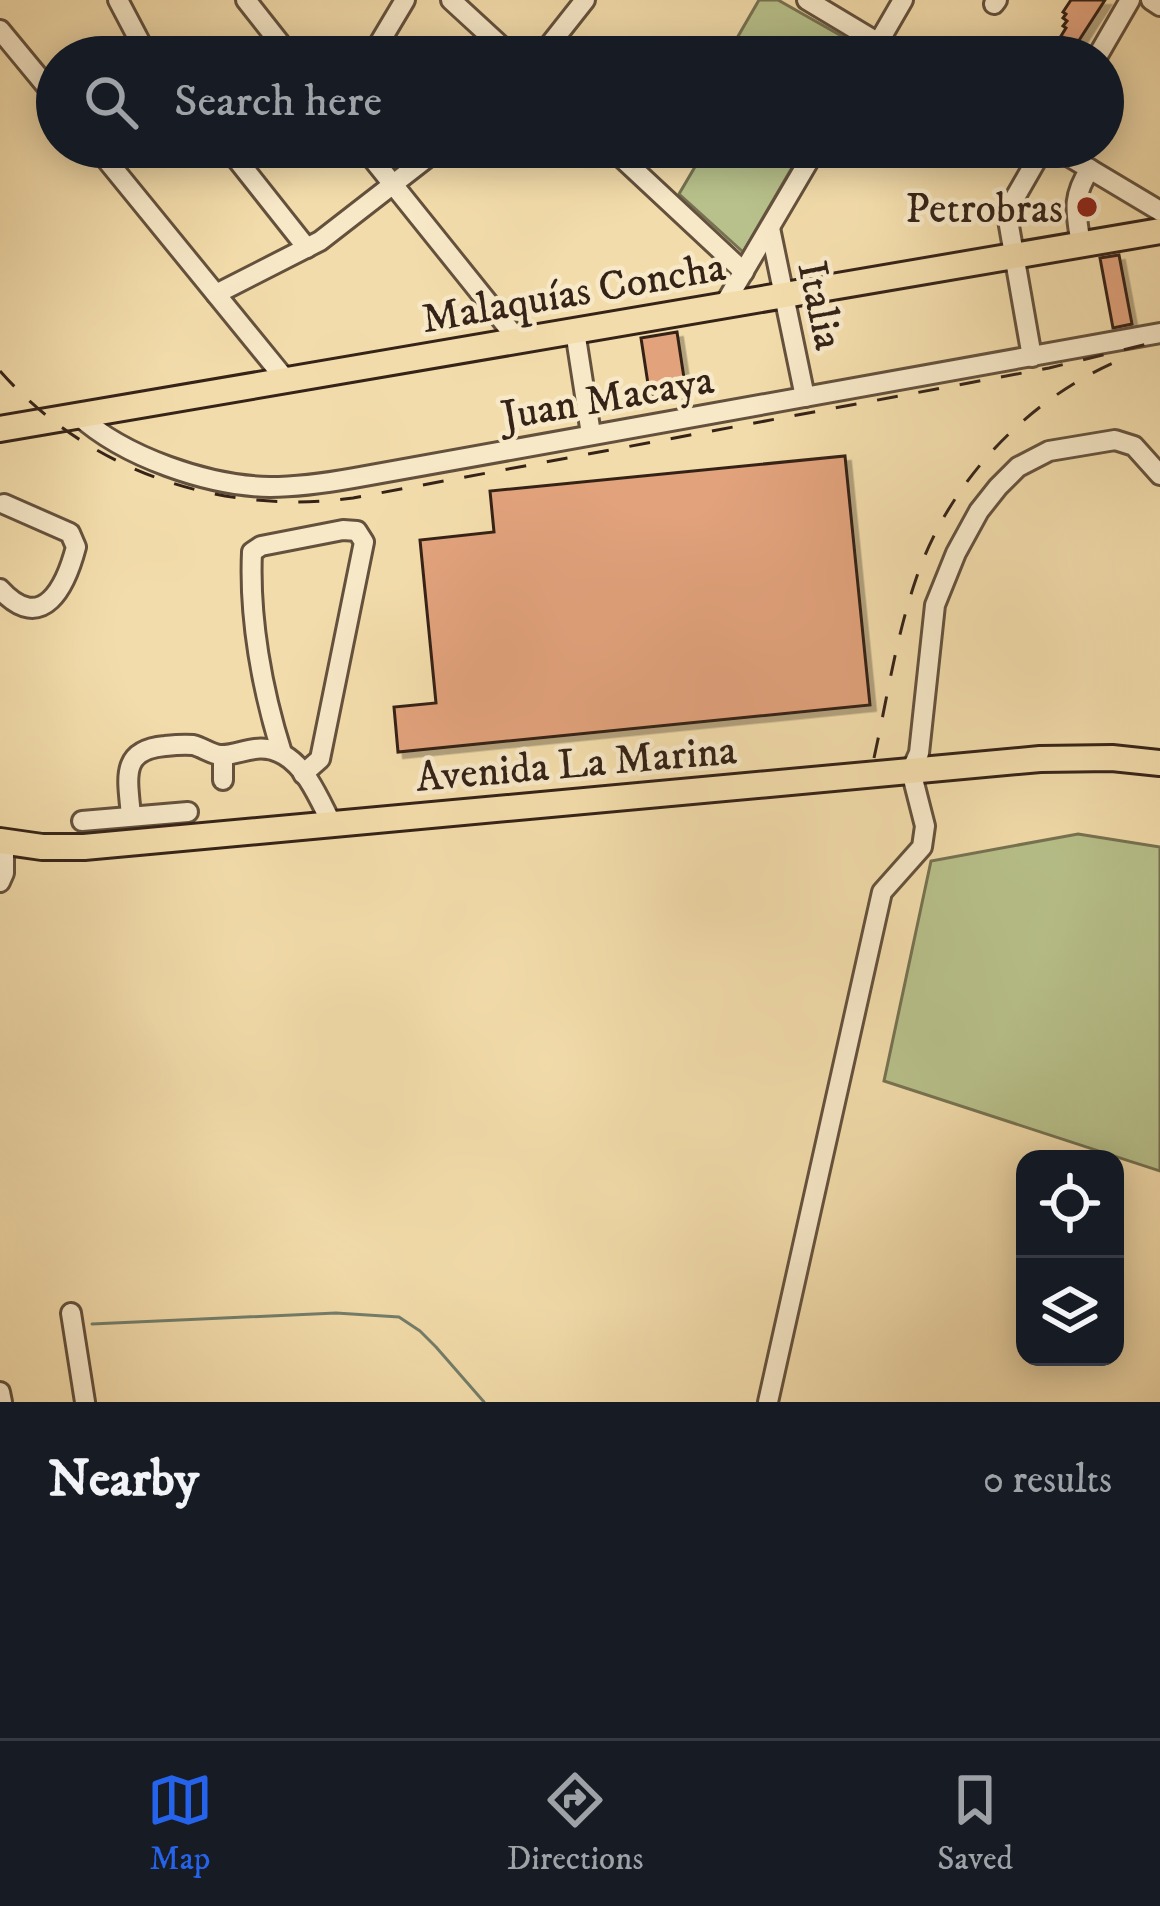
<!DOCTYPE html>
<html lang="en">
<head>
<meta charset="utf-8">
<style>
	:root { --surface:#171b24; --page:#20242c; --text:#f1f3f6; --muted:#9ea1a6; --line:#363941; --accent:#2563eb }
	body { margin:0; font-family:"IM FELL DW Pica",serif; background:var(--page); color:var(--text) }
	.controls { position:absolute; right:36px; bottom:36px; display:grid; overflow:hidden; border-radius:24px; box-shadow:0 6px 30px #0003 }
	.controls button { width:108px; height:108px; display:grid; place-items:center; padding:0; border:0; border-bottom:3px solid var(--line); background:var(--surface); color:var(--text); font:60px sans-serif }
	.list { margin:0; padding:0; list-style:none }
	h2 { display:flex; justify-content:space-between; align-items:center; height:156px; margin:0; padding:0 48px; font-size:51px }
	h2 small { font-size:39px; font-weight:400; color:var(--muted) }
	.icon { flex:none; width:66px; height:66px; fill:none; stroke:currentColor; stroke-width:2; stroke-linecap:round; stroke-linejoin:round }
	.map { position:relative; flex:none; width:1160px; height:1402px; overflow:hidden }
	.search { position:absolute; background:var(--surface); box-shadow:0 6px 30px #0003; left:36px; right:36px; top:36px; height:132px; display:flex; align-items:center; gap:30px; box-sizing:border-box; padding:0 42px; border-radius:66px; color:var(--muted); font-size:45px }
	.sheet { height:336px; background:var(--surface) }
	nav { display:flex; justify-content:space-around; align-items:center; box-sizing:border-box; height:168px; border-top:3px solid var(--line); background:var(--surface); font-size:33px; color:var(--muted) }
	nav a { display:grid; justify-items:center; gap:6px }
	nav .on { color:var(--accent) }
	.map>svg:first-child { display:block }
	.green { fill:#b8c18b; stroke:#767252; stroke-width:3 }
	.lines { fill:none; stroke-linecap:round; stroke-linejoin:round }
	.stream { stroke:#737f6c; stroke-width:3 }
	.building { fill:#e1a27b; stroke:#352318; stroke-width:3; filter:url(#shadow) }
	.minor-casing { stroke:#64513d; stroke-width:24 }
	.major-casing { stroke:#352318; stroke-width:30 }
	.minor { stroke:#f7e8c8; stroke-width:18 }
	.major { stroke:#f3dcab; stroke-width:24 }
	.rail { stroke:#352318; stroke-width:3; stroke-dasharray:21 21; stroke-linecap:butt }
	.poi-dot { fill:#8f2418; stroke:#f7e8c8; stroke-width:4.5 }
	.labels { text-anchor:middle; stroke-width:9; stroke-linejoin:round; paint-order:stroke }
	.poi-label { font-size:42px; fill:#352318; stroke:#f7e8c8; text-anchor:end }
	.street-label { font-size:42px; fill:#352318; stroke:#f7e8c8 }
</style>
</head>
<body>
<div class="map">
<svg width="1160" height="1402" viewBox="0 0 1160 1402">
	<defs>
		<filter id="shadow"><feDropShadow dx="5.5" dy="5.5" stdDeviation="0" flood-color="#0004"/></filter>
	</defs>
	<rect width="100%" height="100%" fill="#f3dcab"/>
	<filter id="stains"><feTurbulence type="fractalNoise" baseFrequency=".00167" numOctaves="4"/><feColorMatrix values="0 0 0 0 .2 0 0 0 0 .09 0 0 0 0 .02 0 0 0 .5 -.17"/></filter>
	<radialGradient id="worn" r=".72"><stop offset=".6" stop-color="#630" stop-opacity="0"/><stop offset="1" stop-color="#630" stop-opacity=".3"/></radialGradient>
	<g class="green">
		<path d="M759,0H778L861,47L855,57H726Z"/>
		<path d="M679,147H804L743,252L679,194L699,160Z"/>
		<path d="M1078,834L1160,847V1171L884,1081L931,861Z"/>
	</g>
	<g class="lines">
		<path class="stream" d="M92,1324L336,1313L399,1317L420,1331L436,1347L484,1402"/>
	</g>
	<g class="building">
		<path d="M1071,0H1105L1076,45L1061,36L1066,28L1063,26L1067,21L1063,18L1066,14L1063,12Z"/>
		<path d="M1119,255L1132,324L1113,328L1100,258Z"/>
		<path d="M677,332L686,391L650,397L641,338Z"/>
		<path d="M845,456L870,705L398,752L394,707L436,703L420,540L494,532L490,491Z"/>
	</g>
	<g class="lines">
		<g class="minor-casing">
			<g id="minor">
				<path d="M118,0L148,57"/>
				<path d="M246,0L291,57"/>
				<path d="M451,0L513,57"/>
				<path d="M807,0L902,57"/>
				<path d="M1151,0L1160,6"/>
				<path d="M994,4L997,0"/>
				<path d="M0,30L57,99"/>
				<path d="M371,57L405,0"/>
				<path d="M540,57L585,0"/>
				<path d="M870,57L903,0"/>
				<path d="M1097,57L1130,0"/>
				<path d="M96,147L286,380"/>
				<path d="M227,147L307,248"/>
				<path d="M363,147L518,340"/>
				<path d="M610,147L744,272"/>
				<path d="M1053,147L1160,211"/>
				<path d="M770,228L805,397"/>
				<path d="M1081,245C1076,212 1071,198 1090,169"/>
				<path d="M216,294L320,241L441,147"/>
				<path d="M724,305L817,147"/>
				<path d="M575,331L591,434"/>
				<path d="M1032,357L1008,220L1013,201L1044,147"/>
				<path d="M78,415C124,457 208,486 270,487C298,487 326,483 354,478L1160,333"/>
				<path d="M0,589C43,636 66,585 76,547L70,533L4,504"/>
				<path d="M282,753C262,690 249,618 252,552L261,546L343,530L357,531L364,542L320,759L303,774"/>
				<path d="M223,756V780"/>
				<path d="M131,816C128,779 119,750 165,746C174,745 184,744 193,745C202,747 211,754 220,755C240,756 258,740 284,755C307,768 320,801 332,824"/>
				<path d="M82,821L188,812"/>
				<path d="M0,882L4,873V842"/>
				<path d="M71,1313L85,1402"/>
				<path d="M0,1392L2,1402"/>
				<path d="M768,1402L882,892L922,847L925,826L911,771L919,753L935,605L956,553L979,511L998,487L1018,467L1049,451L1115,440L1134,446L1160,475"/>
			</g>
		</g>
		<g class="major-casing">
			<g id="major">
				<path d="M0,429L1160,231"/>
				<path d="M0,841L42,847H84L1040,759L1112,758L1160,763"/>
			</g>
		</g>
		<use href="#minor" class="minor"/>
		<use href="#major" class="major"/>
		<g class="rail">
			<path d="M0,371C89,472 221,516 353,498L1049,368L1160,341"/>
			<path d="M874,758C887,699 896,637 916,579C948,484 1023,403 1115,362"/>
		</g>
	</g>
	<circle class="poi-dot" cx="1087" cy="207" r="12"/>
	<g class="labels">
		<g class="poi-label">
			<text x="1063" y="222">Petrobras</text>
		</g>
		<g class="street-label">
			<text transform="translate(573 291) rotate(-10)" y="15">Malaquías Concha</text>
			<text transform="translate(822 305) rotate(78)" y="15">Italia</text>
			<text transform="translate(607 396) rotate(-10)" y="15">Juan Macaya</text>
			<text transform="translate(576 762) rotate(-5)" y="15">Avenida La Marina</text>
		</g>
	</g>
	<rect width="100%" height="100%" filter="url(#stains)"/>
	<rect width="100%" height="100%" fill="url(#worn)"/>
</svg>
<div class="controls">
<button><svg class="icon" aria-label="locate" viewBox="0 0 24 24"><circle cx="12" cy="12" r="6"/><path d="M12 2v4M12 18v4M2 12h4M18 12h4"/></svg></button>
<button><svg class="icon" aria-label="layers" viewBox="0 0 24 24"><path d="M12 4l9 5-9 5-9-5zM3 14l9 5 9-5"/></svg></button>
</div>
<div class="search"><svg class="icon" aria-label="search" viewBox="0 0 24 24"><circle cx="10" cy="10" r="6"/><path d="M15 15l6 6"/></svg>Search here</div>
</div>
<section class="sheet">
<h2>Nearby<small>0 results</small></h2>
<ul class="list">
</ul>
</section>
<nav>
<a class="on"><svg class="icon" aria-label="map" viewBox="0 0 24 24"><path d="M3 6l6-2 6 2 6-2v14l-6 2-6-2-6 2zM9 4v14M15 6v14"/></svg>Map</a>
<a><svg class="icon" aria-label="directions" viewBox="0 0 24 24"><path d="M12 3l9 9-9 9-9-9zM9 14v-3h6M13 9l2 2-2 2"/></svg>Directions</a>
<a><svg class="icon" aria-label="saved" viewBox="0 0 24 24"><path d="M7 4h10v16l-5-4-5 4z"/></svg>Saved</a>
</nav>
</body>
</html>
